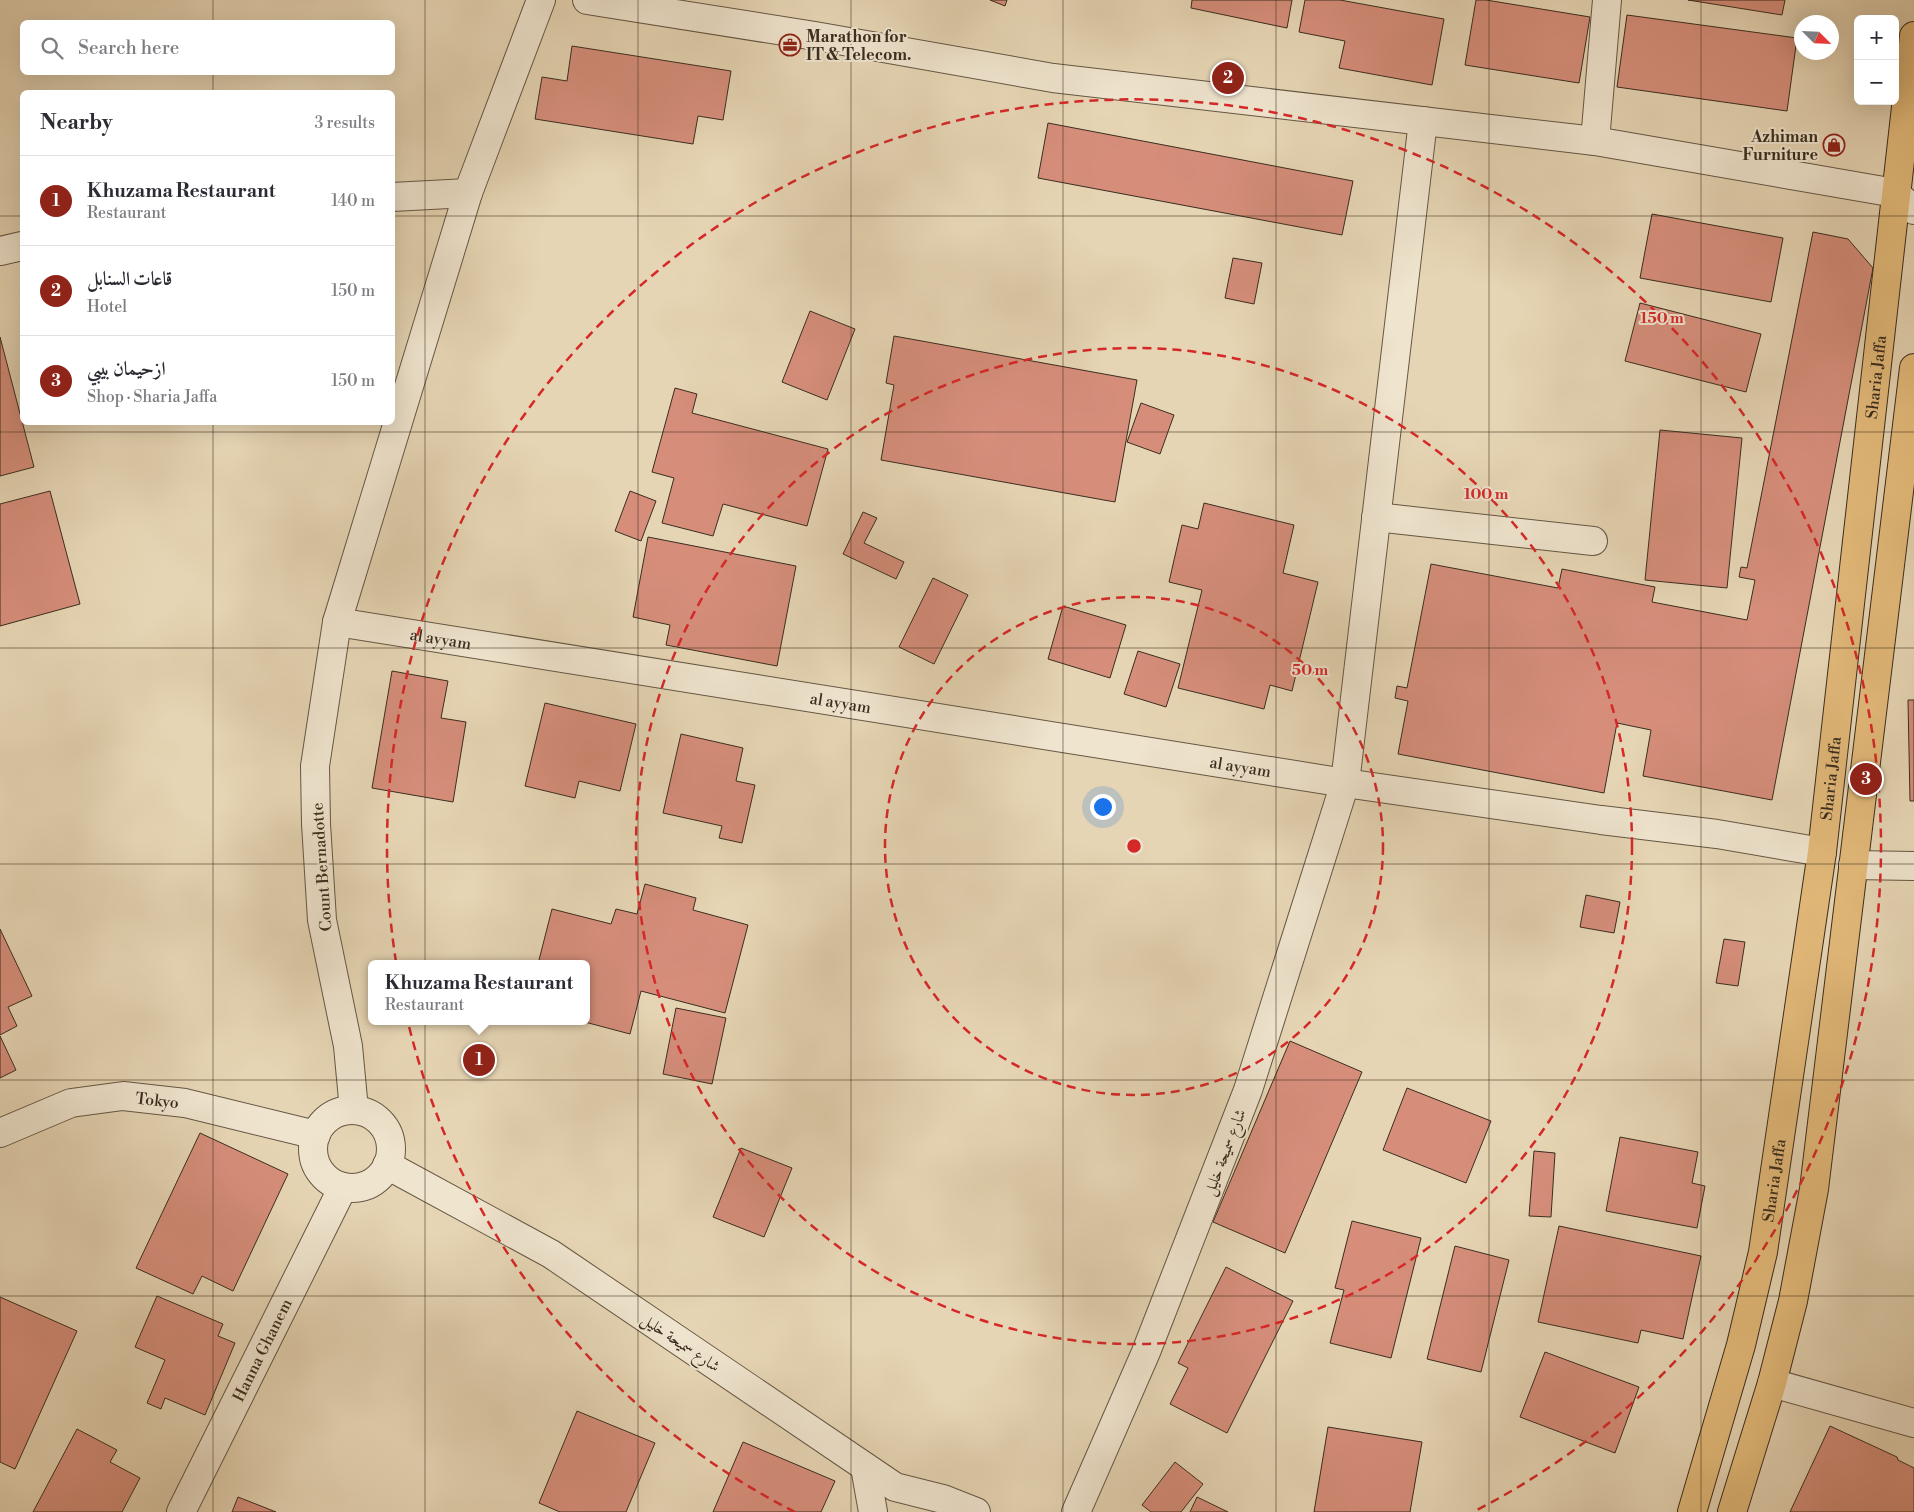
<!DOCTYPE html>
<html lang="en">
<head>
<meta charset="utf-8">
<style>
	:root { --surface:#fff; --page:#f2f2f3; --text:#2b2b33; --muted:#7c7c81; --line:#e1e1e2; --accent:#8f2418 }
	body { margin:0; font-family:"Libre Bodoni",Amiri,serif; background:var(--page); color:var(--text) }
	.controls { position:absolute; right:15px; top:15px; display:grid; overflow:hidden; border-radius:8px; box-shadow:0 5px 20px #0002 }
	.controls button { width:45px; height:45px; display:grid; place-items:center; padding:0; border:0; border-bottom:1px solid var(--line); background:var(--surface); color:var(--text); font:25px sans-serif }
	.compass { position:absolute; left:1794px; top:15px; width:45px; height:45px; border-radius:50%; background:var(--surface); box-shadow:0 5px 20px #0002; rotate:114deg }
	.you { position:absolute; left:1102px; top:806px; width:18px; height:18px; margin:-12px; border:4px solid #fff; border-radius:50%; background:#1a73e8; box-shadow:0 0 0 8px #1a73e833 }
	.badge { display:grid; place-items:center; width:32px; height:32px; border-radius:50%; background:var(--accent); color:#fff; font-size:16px; font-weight:700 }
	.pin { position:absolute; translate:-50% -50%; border:2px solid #fff; box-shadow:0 1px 5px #0006 }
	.popup { position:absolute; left:368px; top:960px; width:222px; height:65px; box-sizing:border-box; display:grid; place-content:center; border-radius:8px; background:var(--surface); filter:drop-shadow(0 1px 4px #0005); font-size:16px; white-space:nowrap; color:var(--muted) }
	.popup b { font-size:19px; color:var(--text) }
	.popup::after { content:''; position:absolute; left:50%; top:100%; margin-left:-10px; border:10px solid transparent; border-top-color:var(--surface) }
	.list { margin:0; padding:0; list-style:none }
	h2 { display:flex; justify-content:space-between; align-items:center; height:65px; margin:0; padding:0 20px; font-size:21px }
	h2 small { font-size:16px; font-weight:400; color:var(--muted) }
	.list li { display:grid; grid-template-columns:32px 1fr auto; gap:15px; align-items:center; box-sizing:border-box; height:90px; padding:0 20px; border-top:1px solid var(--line) }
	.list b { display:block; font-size:19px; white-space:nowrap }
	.list p { margin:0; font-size:16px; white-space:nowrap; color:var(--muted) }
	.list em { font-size:16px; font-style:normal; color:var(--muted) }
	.icon { flex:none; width:28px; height:28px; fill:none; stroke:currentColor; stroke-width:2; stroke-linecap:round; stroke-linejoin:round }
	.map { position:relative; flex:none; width:1914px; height:1512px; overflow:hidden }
	.search { position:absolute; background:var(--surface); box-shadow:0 5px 20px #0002; left:20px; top:20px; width:375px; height:55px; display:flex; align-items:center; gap:12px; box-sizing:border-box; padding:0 18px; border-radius:8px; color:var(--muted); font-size:19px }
	.panel { position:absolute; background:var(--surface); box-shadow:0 5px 20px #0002; left:20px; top:90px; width:375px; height:335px; border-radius:8px }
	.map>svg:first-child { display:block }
	.building { fill:#d68e7b; stroke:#3a2d1f }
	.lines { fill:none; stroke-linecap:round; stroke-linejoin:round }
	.minor-casing { stroke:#655744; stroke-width:30 }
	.major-casing { stroke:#3a2d1f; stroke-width:30 }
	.minor { stroke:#efe4ce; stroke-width:28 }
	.major { stroke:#e3ba7a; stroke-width:28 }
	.grid { fill:none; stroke:#3a2d1f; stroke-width:1; stroke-opacity:0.55 }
	.ring { fill:none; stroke:#d62828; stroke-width:2.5; stroke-dasharray:9 6 }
	.labels { text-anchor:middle; stroke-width:4; stroke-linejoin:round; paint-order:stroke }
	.poi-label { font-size:16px; font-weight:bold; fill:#3a2d1f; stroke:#efe4ce; text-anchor:start }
	.street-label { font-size:16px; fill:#3a2d1f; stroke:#efe4ce }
	.centre { fill:#d62828; stroke:#efe4ce; stroke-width:2.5 }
	.ring-label { font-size:15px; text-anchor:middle; font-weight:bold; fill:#d62828; stroke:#efe4ce; stroke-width:4; stroke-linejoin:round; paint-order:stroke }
</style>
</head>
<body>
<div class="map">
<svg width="1914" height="1512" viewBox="0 0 1914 1512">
	<rect width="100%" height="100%" fill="#e6d5b4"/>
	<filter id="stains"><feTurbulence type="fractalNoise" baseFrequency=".004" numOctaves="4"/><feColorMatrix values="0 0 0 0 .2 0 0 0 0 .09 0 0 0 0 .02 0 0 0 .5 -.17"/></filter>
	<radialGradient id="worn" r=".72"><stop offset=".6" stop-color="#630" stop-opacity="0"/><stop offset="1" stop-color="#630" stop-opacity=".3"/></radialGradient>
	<g class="building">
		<path d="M990,0H1007L1005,6Z"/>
		<path d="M1192,0H1292L1287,28L1191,8Z"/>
		<path d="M1305,0H1340L1444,19L1432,85L1339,68L1345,41L1299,32Z"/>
		<path d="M1476,0H1486L1590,17L1579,83L1465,65Z"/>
		<path d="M1688,0H1785L1782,15Z"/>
		<path d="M1627,15L1797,38L1787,111L1617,87Z"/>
		<path d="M572,46L731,71L723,120L698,116L693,144L535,119L542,77L567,81Z"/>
		<path d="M1048,123L1353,181L1342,235L1038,178Z"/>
		<path d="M1652,214L1783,238L1771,302L1640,278Z"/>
		<path d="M1813,232L1848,239L1873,268L1772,800L1643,776L1651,730L1617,723L1604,793L1398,754L1408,701L1395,698L1397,686L1407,688L1431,564L1558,588L1562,569L1655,587L1652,602L1747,620L1755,580L1739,577L1741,567L1747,568Z"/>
		<path d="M1233,258L1262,263L1254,304L1225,298Z"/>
		<path d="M1640,303L1761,334L1746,392L1625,361Z"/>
		<path d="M810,311L855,329L827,400L782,382Z"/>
		<path d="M894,336L1137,380L1115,502L881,460L894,385L886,383Z"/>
		<path d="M0,337L34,467L0,476Z"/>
		<path d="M675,388L697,394L692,413L828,449L807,526L723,504L713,536L662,523L674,478L652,472Z"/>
		<path d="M1141,403L1174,415L1160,454L1127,442Z"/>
		<path d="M1660,430L1742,438L1727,588L1645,580Z"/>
		<path d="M50,491L80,604L0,626V504Z"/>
		<path d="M630,491L656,501L641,541L615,531Z"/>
		<path d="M1204,503L1294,525L1283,573L1318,582L1292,691L1270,685L1264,709L1178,688L1202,590L1169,582L1182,525L1198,529Z"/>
		<path d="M863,512L877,518L864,543L904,562L896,579L843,554Z"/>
		<path d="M648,537L796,566L777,666L666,645L670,625L633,617Z"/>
		<path d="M933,578L968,595L934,664L899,647Z"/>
		<path d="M1063,606L1126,625L1110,678L1048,659Z"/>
		<path d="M1138,651L1180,664L1166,707L1124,694Z"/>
		<path d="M392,671L448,681L441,718L466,722L453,802L372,788Z"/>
		<path d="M1908,700H1914V801H1910Z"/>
		<path d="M545,703L636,724L620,791L579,781L575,798L525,786Z"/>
		<path d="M681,734L743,748L736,781L755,785L742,843L719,838L722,826L663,813Z"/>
		<path d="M645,884L696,898L693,910L748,925L725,1013L641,991L630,1034L581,1021H586V964H538L552,909L611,924L616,909L637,914Z"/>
		<path d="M1586,895L1620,902L1614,933L1580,927Z"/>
		<path d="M0,929L32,996L8,1007L17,1026L0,1035Z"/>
		<path d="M1724,939L1745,942L1738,986L1716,983Z"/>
		<path d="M676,1008L726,1018L712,1084L663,1074Z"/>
		<path d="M0,1036L16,1070L0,1078Z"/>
		<path d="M1290,1041L1362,1072L1285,1253L1213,1222Z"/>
		<path d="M1407,1088L1491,1121L1466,1183L1383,1150Z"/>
		<path d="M200,1133L288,1174L233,1291L202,1276L193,1294L136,1268Z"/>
		<path d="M1620,1137L1698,1152L1692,1183L1705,1186L1697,1228L1606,1211Z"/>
		<path d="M741,1148L792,1168L764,1237L713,1217Z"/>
		<path d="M1534,1151L1555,1153L1551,1217L1529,1216Z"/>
		<path d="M1352,1221L1421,1238L1391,1358L1330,1343L1344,1290L1335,1288Z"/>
		<path d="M1559,1226L1701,1256L1683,1339L1641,1330L1638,1343L1538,1322Z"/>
		<path d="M1455,1246L1509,1260L1481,1372L1427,1359Z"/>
		<path d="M1226,1267L1293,1301L1227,1433L1170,1404L1188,1368L1178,1363Z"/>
		<path d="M157,1296L223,1324L218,1336L235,1343L205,1415L165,1398L161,1409L147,1403L165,1360L135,1347Z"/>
		<path d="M0,1297L77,1331L15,1469L0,1462Z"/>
		<path d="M1545,1352L1639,1387L1615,1453L1520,1417Z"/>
		<path d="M577,1411L655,1443L626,1512H560L539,1503Z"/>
		<path d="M1830,1426L1897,1457L1898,1460L1914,1468V1512H1790Z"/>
		<path d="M1328,1427L1422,1442L1410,1512H1314Z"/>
		<path d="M77,1429L117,1450L110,1462L140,1478L122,1512H33Z"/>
		<path d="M743,1442L835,1481L821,1512H713Z"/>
		<path d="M1175,1462L1203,1484L1181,1512H1151L1142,1505Z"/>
		<path d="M238,1497L276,1512H232Z"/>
		<path d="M1197,1497L1228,1512H1190Z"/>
	</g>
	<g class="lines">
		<g class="minor-casing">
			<g id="minor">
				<path d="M587,0L815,36L1053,78L1595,141"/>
				<path d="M1607,0L1595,141L1895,193L1914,210"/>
				<path d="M392,197L468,193"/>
				<path d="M0,251L22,246"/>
				<path d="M1376,517L1593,541"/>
				<path id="s1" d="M337,622L1345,783L1601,820L1717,834L1822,852"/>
				<path d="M1853,865L1914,866"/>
				<path d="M354,1110L348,1046L322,920L316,824L315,766L337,622L468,193L541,0"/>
				<circle cx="352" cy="1149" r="39"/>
				<path id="s2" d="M0,1133L71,1103L123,1096L185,1103L316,1135"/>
				<path d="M387,1165L551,1254L895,1487L943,1499L976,1512"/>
				<path d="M1772,1383L1914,1423"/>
				<path d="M865,1467L873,1512"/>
				<path id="s3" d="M181,1512L343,1187"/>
				<path d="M1076,1512L1146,1352L1248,1090L1345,783L1423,121"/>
			</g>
		</g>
		<g class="major-casing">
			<g id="major">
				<path id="s4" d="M1692,1512L1741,1345L1763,1252L1822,852L1914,36"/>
				<path d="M1732,1512L1772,1383L1793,1301L1814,1189L1914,368"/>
			</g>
		</g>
		<use href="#minor" class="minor"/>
		<use href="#major" class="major"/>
	</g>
	<path class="grid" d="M213,0V22M425,0V1512M638,0V1512M851,0V1512M1063,0V1512M1276,0V1512M1489,0V1512M1701,0V1512M213,72V92M0,216H22M392,216H1914M213,422V1512M0,432H1914M0,648H1914M0,864H1914M0,1080H1914M0,1296H1914"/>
	<g class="ring">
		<circle cx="1134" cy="846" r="249"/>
		<circle cx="1134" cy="846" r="498"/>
		<path d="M795 1512A747 747 0 1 1 1473 1512"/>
	</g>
	<defs>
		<g id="office-ring" transform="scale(1.125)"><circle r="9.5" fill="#efe4ce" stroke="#8f2418" stroke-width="1.5"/><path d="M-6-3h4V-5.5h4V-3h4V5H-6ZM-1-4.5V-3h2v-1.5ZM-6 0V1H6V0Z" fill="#8f2418"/></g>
		<g id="shop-ring" transform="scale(1.125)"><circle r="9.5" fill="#efe4ce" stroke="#8f2418" stroke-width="1.5"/><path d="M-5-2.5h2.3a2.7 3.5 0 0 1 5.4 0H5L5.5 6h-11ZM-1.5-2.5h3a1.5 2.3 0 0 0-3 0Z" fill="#8f2418"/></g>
	</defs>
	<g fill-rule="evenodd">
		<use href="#office-ring" x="790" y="45"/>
		<use href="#shop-ring" x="1834" y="145"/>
	</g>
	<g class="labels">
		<g class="poi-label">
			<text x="806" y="42">Marathon for<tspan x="806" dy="18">IT &amp; Telecom.</tspan></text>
			<text x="1818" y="142" text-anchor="end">Azhiman<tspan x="1818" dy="18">Furniture</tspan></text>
		</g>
		<g class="street-label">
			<text dy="6" stroke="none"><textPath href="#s4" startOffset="1152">Sharia Jaffa</textPath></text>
			<text dy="6" stroke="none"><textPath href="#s1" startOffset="105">al ayyam</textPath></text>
			<text dy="6" stroke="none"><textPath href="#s1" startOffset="510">al ayyam</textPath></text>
			<text dy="6" stroke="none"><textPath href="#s1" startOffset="915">al ayyam</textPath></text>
			<text dy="6" stroke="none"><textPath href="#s4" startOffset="748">Sharia Jaffa</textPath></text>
			<text transform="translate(321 867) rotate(-94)" y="6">Count Bernadotte</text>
			<text dy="6" stroke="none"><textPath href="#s2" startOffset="164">Tokyo</textPath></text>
			<text transform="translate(1224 1152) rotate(-69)" y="6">شارع سميحة خليل</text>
			<text dy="6" stroke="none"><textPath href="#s4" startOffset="342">Sharia Jaffa</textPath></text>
			<text transform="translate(681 1342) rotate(34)" y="6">شارع سميحة خليل</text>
			<text dy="6" stroke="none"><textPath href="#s3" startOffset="181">Hanna Ghanem</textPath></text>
		</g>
	</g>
	<circle cx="1134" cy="846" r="8" class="centre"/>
	<g class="ring-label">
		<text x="1662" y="323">150 m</text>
		<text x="1486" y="499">100 m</text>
		<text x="1310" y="675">50 m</text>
	</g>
	<rect width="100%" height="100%" filter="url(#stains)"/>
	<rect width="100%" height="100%" fill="url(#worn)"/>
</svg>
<div class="controls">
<button>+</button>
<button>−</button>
</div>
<svg class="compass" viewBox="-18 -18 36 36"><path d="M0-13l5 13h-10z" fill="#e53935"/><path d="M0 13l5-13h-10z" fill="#7c7c81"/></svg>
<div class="you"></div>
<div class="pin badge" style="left:479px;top:1060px">1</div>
<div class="popup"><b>Khuzama Restaurant</b>Restaurant</div>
<div class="pin badge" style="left:1228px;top:78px">2</div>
<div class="pin badge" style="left:1866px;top:779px">3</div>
<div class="search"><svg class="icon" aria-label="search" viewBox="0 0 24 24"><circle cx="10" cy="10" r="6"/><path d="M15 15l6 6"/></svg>Search here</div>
<section class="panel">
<h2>Nearby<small>3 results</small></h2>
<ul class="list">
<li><span class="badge">1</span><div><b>Khuzama Restaurant</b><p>Restaurant</p></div><em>140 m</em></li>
<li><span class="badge">2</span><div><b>قاعات السنابل</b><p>Hotel</p></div><em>150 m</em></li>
<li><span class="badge">3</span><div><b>ازحيمان بيبي</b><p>Shop · Sharia Jaffa</p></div><em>150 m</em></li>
</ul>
</section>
</div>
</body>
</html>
